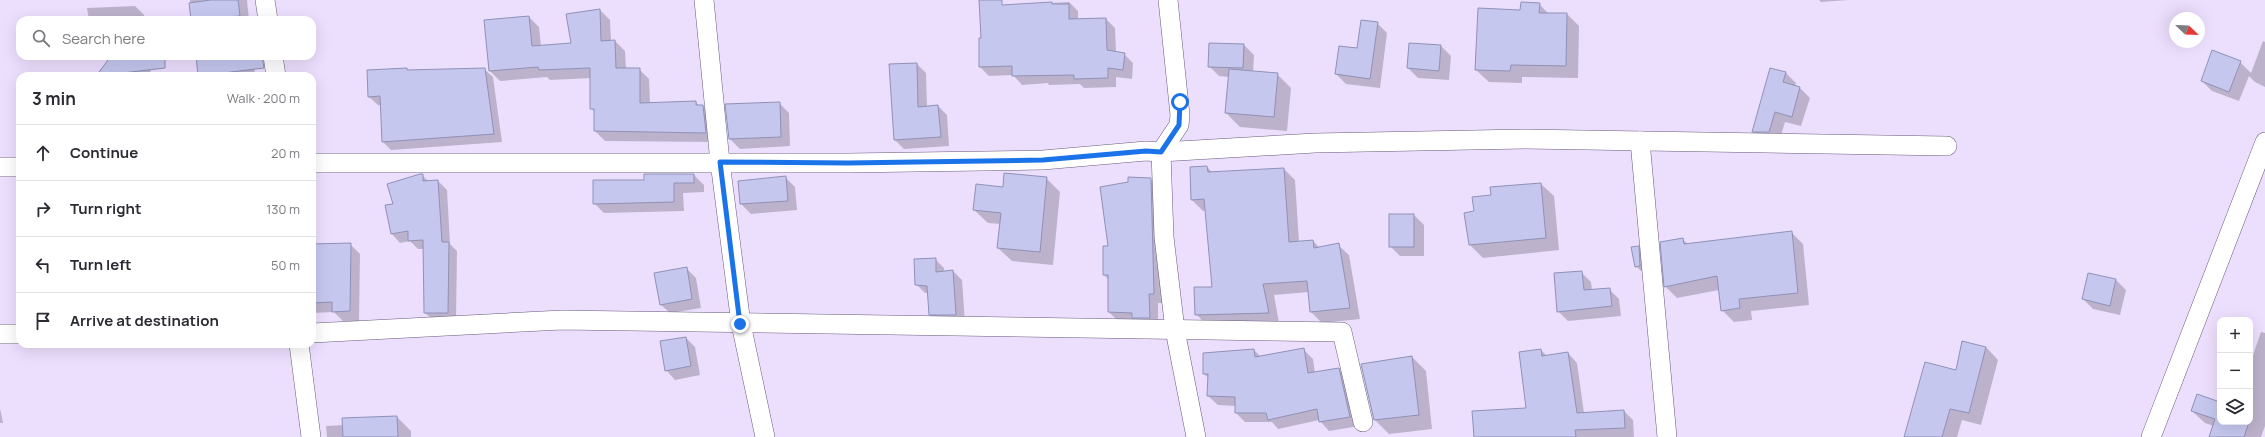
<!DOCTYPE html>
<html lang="en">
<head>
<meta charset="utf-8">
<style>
	:root { --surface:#fff; --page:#f7f7f7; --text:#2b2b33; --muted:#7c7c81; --line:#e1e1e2 }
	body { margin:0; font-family:Manrope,sans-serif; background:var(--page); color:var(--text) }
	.controls { position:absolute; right:12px; bottom:12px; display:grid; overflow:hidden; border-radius:8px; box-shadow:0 4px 16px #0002 }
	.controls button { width:36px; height:36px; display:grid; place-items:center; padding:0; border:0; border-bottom:1px solid var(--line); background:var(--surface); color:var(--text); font:20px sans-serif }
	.compass { position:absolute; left:2169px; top:12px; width:36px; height:36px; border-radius:50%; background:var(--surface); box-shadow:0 4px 16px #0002; rotate:113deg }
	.stop { position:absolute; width:12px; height:12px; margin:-9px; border:3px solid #1a73e8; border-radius:50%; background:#fff }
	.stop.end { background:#1a73e8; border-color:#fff; box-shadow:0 1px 4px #0008 }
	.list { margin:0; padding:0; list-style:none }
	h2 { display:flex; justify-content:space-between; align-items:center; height:52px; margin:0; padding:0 16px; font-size:17px }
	h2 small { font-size:13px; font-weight:400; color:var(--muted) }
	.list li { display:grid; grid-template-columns:26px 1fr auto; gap:12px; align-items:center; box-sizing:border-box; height:56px; padding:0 16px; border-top:1px solid var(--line) }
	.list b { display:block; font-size:15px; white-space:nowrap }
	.list em { font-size:13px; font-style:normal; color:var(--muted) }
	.icon { flex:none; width:22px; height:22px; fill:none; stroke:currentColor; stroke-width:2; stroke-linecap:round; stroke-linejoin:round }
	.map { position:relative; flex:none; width:2265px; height:437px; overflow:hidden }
	.search { position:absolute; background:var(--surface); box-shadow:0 4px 16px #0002; left:16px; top:16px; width:300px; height:44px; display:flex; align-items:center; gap:10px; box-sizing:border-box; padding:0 14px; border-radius:12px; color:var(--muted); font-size:15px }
	.panel { position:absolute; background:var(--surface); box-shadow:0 4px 16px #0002; left:16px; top:72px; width:300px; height:276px; border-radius:12px }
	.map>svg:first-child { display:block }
	.shadow { fill:#0003 }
	.building { fill:#c6c7ef; stroke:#9091b6 }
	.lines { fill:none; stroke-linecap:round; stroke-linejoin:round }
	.street-casing { stroke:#685a7b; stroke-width:20 }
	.street { stroke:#fff; stroke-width:19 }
	.route { stroke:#1a73e8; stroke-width:5 }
</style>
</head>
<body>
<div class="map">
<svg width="2265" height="437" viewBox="0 0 2265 437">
	<rect width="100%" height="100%" fill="#ecdffe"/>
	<g class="shadow">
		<path d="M190,0H247L249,20H192Z"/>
		<path d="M1819,0H1848L1821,2Z"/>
		<path d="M1069,2L1078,11V20L1106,19L1115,28L1116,52L1124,54L1133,63L1132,79L1116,77V87L1084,88L1080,84L1049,85L1048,83L1022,85L1013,75L989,76L980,67L982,39L981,7Z"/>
		<path d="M1539,4L1549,14H1567L1579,26L1578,78L1522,77V83L1489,82L1476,70L1521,11Z"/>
		<path d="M135,6L144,15L145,20H89L87,8Z"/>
		<path d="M600,10L610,20L611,41H615L625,51L626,69H639L649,79L650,103L696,102L699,106H703L713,116L716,142L605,141L595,131V112L591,108V78L550,80L547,77L500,81L490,71L529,17L539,27L541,46L572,44Z"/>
		<path d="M1377,23L1387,33L1380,88L1346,84L1336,74Z"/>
		<path d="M2263,41L2265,42V87L2255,82L2249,76L2239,101L2212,91L2202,81L2240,62L2251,73Z"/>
		<path d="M1410,44L1441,46L1451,56L1449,80L1418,78L1408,68Z"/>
		<path d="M1244,45L1254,55L1253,72L1277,74L1291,88L1287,131L1240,127L1226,113L1229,77L1219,76L1209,66Z"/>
		<path d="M112,56H149L151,76H97Z"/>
		<path d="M197,56H253L255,76H200Z"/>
		<path d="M917,64L926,73L927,107L938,106L947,115L949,146L904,149L895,140Z"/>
		<path d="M484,69L493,77L502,142L391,150L383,142L381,105H378L369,97Z"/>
		<path d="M1771,69L1786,73L1796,83L1795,87L1800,88L1810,98L1801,126L1785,122L1779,142L1763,141L1753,131Z"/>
		<path d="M779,103L789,113L790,146L740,149L730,139Z"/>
		<path d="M1207,167L1213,173L1284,169L1295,180L1299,242L1313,241L1320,248L1338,245L1349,255L1360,319L1322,323L1311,312L1309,292L1274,295L1279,323L1207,325L1196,314L1213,288L1206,210L1203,211L1192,200Z"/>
		<path d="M422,175L429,182L438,181L447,190L450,244L457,251L456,321H434L425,313L424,249H418L410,241L400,243L392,234L386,206L394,204Z"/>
		<path d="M694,175L704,185V192L683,193L684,211L604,213L594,203L645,181Z"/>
		<path d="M785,177L795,187L797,210L751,214L741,204L740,182Z"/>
		<path d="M1046,178L1060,192L1053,265L1012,261L998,248L1001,224L988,223L974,210L1004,188Z"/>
		<path d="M1150,179L1160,188L1163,303H1158V327L1118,321L1109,312V280L1104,275L1109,247Z"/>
		<path d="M1541,184L1554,196L1559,250L1483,258L1470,245L1475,212L1492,196Z"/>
		<path d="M1414,215L1424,225V256H1400L1390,246Z"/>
		<path d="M1791,232L1803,244L1809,305L1751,311L1752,320L1734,322L1722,310L1719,290L1677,298L1665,286L1682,239L1688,244Z"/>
		<path d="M350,244L360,254L359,321H343L334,312L312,313V245Z"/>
		<path d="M1638,247L1643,252L1645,270L1641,271L1636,266Z"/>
		<path d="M935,259L944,268V272L953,271L962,280L965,323H939L930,314L928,293H925L916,284Z"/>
		<path d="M686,268L696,278L701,308L670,313L660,304Z"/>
		<path d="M1581,272L1591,282L1592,290L1609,289L1619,299L1621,316L1568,321L1558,311Z"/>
		<path d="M2088,274L2116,280L2126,290L2120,315L2093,309L2083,299Z"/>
		<path d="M2261,332L2265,333V426L2261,437H2212L2214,426L2205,423L2192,411L2220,403V422H2250V364Z"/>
		<path d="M686,338L695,347L700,375L675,380L666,370Z"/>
		<path d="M1986,347L1998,360L1981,425L1962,420L1957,437H1905L1957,371Z"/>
		<path d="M1303,349L1313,359L1315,373L1339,369L1348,379L1359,426L1329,431L1319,420L1278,429L1272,422H1245L1236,413V406L1218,405L1208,396L1209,378L1204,374L1254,350L1261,357Z"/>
		<path d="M1541,350L1547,356L1568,353L1577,363L1584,413L1624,411L1633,420L1634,437H1475L1527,409Z"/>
		<path d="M1412,357L1426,371L1432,429L1389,434L1375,420L1362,365Z"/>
		<path d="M0,408L3,423H0Z"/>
		<path d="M397,417L411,431V437H327L326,426L344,425L343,419Z"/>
	</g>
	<g class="building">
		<path d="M211,0H238L240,16L191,20L189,3Z"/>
		<path d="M979,0H1002V5L1052,2V4H1069V19L1106,18L1107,50L1125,53L1123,70L1108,68V78L1074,79V75L1012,76V66L979,67V38H981Z"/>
		<path d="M1521,2L1540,3L1539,13H1567L1566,66L1511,65L1510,71L1475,70L1478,8L1520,10Z"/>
		<path d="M600,9L601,41L615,40L616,68H640V103L696,101V105H703L706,133L594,131V109H590V68L539,70L538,67L489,71L484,20L529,16L532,46L571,43L566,14Z"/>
		<path d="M1361,20L1378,22L1370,79L1335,74L1339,46L1357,48Z"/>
		<path d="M1209,43L1244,44L1243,68L1208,67Z"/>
		<path d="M1409,43L1441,45L1439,71L1407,68Z"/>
		<path d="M2212,50L2241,61L2229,92L2201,81Z"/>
		<path d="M111,56H165V68L96,76Z"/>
		<path d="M196,56H262L264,68L198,76Z"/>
		<path d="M917,63L918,107L938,105L941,137L894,140L889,64Z"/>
		<path d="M407,68V70L485,68L494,134L382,142L380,96L368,97L367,70Z"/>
		<path d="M1770,68L1786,72L1783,82L1800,87L1792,117L1775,112L1769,132H1752Z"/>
		<path d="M1229,69L1278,73L1274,117L1225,113Z"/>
		<path d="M780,102L781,137L729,139L725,104Z"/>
		<path d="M1207,166L1208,172L1284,168L1289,242L1313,240L1314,248L1339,243L1350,308L1310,312L1307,281L1263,284L1269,313L1195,315L1194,287H1212L1204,199L1191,200L1190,167Z"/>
		<path d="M1004,173L1047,177L1040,252L997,248L1001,213L973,210L976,184L1003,187Z"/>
		<path d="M420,174H423V181L438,180L442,242H449L448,313H424L423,240L408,241V231L391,234L385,205L393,204L387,184Z"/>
		<path d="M644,174H694V183H674V202L593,204V180H644Z"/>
		<path d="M786,176L788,201L740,204L738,181Z"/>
		<path d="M1128,177L1151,178L1154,294H1149L1150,318H1132V313L1108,312V275H1103V246H1108L1100,187L1128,182Z"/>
		<path d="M1541,183L1546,238L1469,245L1464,213L1474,211L1472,197L1491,195L1490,187Z"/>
		<rect x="1389" y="214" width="25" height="33"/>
		<path d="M1792,231L1798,293L1739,299L1740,308L1721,311L1717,276L1664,287L1660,242L1683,238L1684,244Z"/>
		<path d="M351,243L350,311L332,312V302L312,303V244Z"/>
		<path d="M1639,246L1640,266L1635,267L1631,247Z"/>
		<path d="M936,258V272L953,270L956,315H929L927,286L915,285L914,259Z"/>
		<path d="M687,267L692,299L660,305L654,273Z"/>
		<path d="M1582,271L1584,290L1610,288L1612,306L1557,312L1554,273Z"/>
		<path d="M2088,273L2116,279L2110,306L2082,299Z"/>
		<path d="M686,337L691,366L665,371L660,341Z"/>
		<path d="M1962,341L1986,347L1969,413L1950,409L1942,437H1904L1925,362L1956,370Z"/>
		<path d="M1304,348L1308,373L1339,368L1350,417L1319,422L1317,409L1268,420L1266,413H1235V397L1207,396L1208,374H1203V353L1254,349L1255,357Z"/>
		<path d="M1541,349L1542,356L1568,352L1577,413L1624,410L1625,428L1575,430L1576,437H1474L1472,411L1526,408L1519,352Z"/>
		<path d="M1412,356L1419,415L1374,420L1361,364Z"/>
		<path d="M2197,394L2220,402V422H2249L2244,437H2209L2215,419L2191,411Z"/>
		<path d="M397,416L398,437H343L342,418Z"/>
	</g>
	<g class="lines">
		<g class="street-casing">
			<g id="street">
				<path d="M265,0L268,20"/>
				<path d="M704,0L720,162L741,324L765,437"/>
				<path d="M1168,0L1180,115L1179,125L1161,152L1164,237L1175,330L1196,437"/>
				<path d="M273,56L276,76"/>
				<path d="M1640,141L1667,437"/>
				<path d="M312,163H848L1043,160L1146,151L1161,152L1315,143L1525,139L1947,146"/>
				<path d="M0,167H20"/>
				<path d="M312,333L562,320L1342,332L1363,422"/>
				<path d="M0,334H20"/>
				<path d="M299,344L311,437"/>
				<path d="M2151,437L2265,142"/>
			</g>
		</g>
		<use href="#street" class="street"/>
	</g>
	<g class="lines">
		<path class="route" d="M740,324L720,162L848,163L1043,160L1146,151L1161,152L1179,125L1180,102"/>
	</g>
</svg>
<div class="controls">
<button>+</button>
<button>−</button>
<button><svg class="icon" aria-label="layers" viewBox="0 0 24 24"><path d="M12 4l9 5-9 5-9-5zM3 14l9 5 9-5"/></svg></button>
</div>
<svg class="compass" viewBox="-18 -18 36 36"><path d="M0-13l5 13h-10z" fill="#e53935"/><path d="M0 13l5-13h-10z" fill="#7c7c81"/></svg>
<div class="stop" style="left:1180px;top:102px"></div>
<div class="stop end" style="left:740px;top:324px"></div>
<div class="search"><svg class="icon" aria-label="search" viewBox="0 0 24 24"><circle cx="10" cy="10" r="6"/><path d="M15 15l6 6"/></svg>Search here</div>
<section class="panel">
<h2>3 min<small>Walk · 200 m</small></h2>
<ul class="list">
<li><svg class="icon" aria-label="ahead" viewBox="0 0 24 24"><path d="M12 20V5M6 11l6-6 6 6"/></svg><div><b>Continue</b></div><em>20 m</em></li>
<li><svg class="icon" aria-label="right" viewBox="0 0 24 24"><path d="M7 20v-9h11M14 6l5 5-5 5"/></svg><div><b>Turn right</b></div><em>130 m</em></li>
<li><svg class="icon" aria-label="left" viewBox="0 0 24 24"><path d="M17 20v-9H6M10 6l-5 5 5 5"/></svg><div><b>Turn left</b></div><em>50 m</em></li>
<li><svg class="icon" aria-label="arrive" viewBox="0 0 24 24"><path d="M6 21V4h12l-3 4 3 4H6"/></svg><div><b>Arrive at destination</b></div></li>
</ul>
</section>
</div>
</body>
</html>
